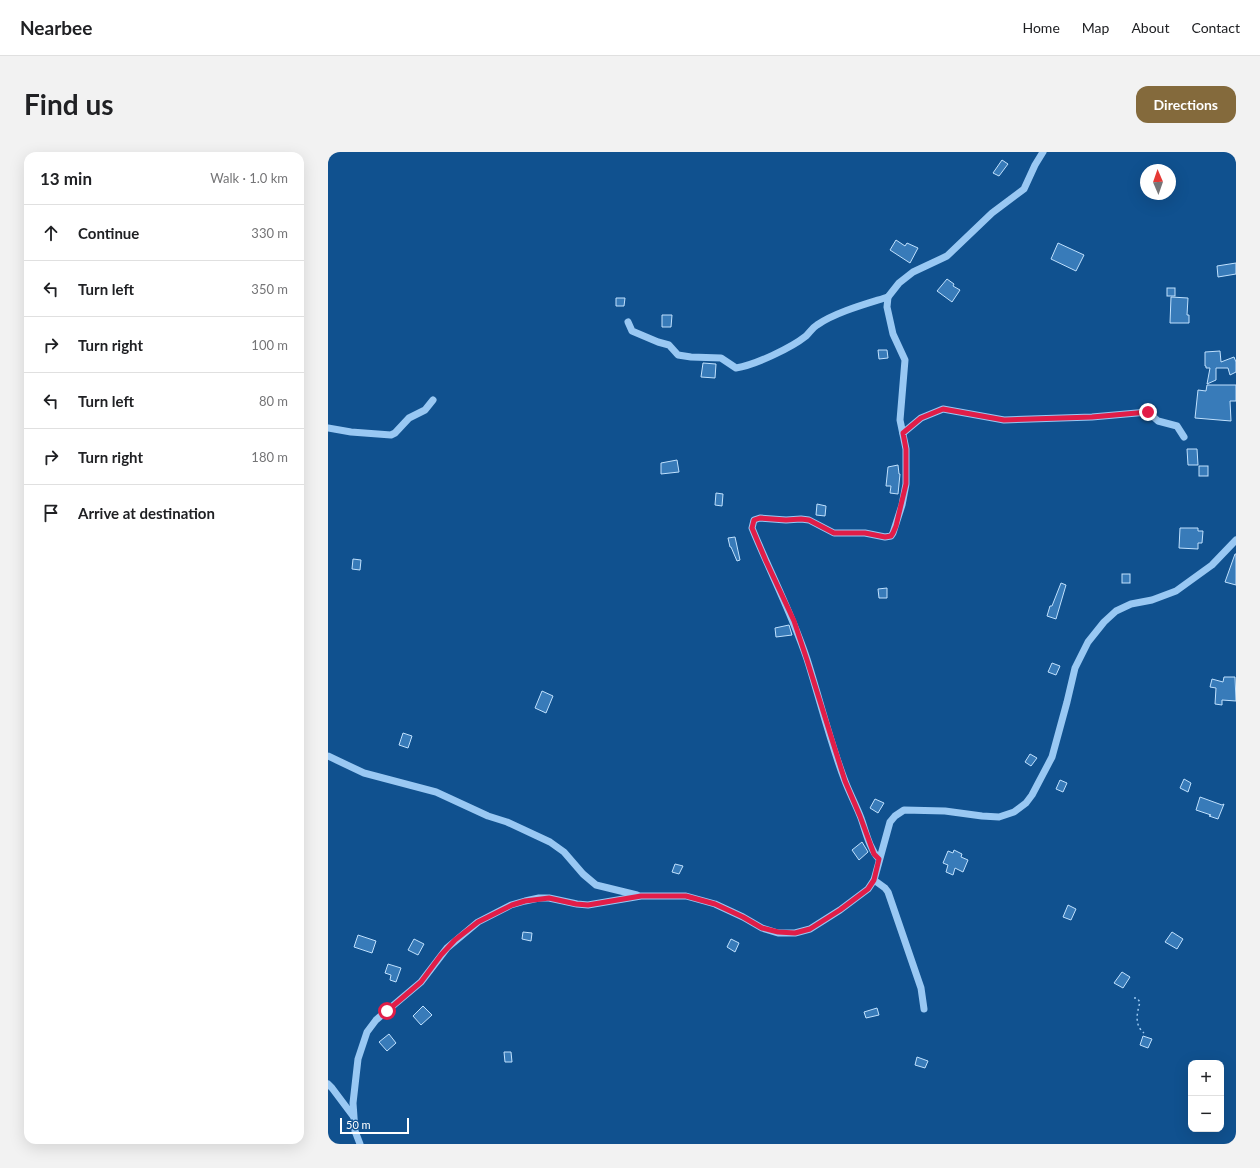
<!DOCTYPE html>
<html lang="en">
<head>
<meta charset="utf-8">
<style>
	:root { --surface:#fff; --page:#f2f2f2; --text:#202124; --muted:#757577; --line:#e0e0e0; --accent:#846a3c }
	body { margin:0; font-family:Lato,sans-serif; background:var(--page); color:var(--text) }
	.controls { position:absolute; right:12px; bottom:12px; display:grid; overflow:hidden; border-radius:8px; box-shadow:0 4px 16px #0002 }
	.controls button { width:36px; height:36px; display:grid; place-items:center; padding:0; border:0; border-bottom:1px solid var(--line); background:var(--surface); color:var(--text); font:20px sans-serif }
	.compass { position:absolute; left:812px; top:12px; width:36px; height:36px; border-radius:50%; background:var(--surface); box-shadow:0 4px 16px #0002; rotate:358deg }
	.scale { position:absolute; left:12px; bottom:10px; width:69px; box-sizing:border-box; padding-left:4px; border:2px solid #fff; border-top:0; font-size:11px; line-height:14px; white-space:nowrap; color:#fff; -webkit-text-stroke:3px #10518f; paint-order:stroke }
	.stop { position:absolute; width:12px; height:12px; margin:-9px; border:3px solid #e11d48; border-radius:50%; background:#fff }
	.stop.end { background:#e11d48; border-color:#fff; box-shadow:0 1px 4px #0008 }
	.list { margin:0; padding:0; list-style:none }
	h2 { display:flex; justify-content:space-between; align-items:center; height:52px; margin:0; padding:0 16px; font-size:17px }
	h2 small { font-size:13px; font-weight:400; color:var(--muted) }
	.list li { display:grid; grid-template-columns:26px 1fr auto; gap:12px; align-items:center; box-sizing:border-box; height:56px; padding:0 16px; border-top:1px solid var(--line) }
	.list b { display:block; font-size:15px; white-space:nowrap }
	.list em { font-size:13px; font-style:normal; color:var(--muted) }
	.icon { flex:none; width:22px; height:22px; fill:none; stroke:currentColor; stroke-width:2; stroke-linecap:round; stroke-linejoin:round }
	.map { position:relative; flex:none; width:908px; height:992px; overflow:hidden; border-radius:12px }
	header { display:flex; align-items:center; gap:24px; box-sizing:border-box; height:56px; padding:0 20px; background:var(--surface); border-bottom:1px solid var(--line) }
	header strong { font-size:19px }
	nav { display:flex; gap:22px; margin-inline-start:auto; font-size:14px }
	.intro { display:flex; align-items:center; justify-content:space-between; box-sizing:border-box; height:96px; padding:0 24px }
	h1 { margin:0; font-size:28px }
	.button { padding:10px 18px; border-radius:12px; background:var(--accent); color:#fff; font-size:14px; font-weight:700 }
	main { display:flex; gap:24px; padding:0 24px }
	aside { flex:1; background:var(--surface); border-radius:12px; box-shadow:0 4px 16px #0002 }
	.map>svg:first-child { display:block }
	.building { fill:#387bb9; stroke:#c0e1fe }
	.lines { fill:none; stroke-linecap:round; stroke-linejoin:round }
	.path { stroke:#99c8f3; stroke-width:1.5; stroke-dasharray:2 3; stroke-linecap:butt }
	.minor { stroke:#99c8f3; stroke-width:7 }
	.route { stroke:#e11d48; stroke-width:5 }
</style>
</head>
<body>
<header>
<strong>Nearbee</strong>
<nav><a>Home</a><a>Map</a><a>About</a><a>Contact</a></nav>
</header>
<div class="intro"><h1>Find us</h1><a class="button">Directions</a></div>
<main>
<aside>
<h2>13 min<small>Walk · 1.0 km</small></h2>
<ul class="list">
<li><svg class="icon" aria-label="ahead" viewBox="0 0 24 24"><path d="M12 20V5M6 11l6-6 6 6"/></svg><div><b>Continue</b></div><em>330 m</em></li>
<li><svg class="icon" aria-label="left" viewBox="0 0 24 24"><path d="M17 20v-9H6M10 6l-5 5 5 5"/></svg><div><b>Turn left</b></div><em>350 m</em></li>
<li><svg class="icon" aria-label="right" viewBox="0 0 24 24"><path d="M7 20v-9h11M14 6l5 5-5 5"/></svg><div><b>Turn right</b></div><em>100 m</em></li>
<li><svg class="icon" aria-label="left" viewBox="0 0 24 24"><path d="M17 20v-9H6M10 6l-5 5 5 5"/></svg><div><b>Turn left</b></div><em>80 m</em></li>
<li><svg class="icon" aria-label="right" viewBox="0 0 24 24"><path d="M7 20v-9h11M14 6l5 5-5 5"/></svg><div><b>Turn right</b></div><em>180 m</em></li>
<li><svg class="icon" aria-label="arrive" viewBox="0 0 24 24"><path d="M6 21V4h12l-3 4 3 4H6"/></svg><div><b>Arrive at destination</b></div></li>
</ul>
</aside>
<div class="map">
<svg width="908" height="992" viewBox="0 0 908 992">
	<rect width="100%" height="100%" fill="#10518f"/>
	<g class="building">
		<path d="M674,8L680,12L671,24L665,21Z"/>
		<path d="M568,88L577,94L579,91L590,96L582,111L562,98Z"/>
		<path d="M730,91L756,103L748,119L723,107Z"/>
		<path d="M908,111V122L890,125L889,114Z"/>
		<path d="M619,127L626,132L625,134L632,138L624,150L609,139Z"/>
		<rect x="839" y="136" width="8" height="8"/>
		<path d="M843,145L860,146L859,163H861V171H842Z"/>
		<path d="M288,146H297L296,154H288Z"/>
		<path d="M334,163H344L343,175H334Z"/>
		<path d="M550,198H559L560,206L551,207Z"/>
		<path d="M892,199L893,210L906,205L908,210V220L902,223L900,216H888V228L879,232L882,216H878V214H877V200Z"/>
		<path d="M375,211L388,212L387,226L373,225Z"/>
		<path d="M879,233H908V249H902L903,269L867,266L870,238L878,239Z"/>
		<path d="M859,297H869L870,313H860Z"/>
		<path d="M349,308L351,320L333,322V311Z"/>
		<path d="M570,313L571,322H572L570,342L562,341L563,334H558L560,315Z"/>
		<rect x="871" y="314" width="9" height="10"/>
		<path d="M388,341L395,342L394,354L387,353Z"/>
		<path d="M489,352L498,354L497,364L488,363Z"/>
		<path d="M852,376H870V379H875L874,391H870V397L851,396Z"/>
		<path d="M407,385L412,408L409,409L403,395H402L400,386Z"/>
		<path d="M907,402H908V433L897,430Z"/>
		<path d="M25,407L33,408L32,418L24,417Z"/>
		<rect x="794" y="422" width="8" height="9"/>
		<path d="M733,431L738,433L728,467L719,464L722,454H724Z"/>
		<path d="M559,436V446H551L550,437Z"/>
		<path d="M461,473L464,483L448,485L447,476Z"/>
		<path d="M724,511L732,514L728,523L720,520Z"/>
		<path d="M896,525H907L908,549L894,548V553L887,552L888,536L882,535L884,527L895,530Z"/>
		<path d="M214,539L225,544L218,561L207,556Z"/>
		<path d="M75,581L84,584L80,596L71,593Z"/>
		<path d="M702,602L709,606L703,614L697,610Z"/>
		<path d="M856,627L863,631L860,640L852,636Z"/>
		<path d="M732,628L739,631L735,640L728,637Z"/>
		<path d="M872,645L894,653L896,652L890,667L881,664L883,663L868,658Z"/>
		<path d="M547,647L556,651L550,661L542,656Z"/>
		<path d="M534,690L540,700L531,708L524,698Z"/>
		<path d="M626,698L634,702L633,705L640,708L635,720L627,716L625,723L618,720L620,713L615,711L620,699L625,701Z"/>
		<path d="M347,712L355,714L351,722L344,720Z"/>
		<path d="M740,753L748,757L743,768L735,765Z"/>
		<path d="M195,780L204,781L203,789L194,787Z"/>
		<path d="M844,780L855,787L849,797L837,790Z"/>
		<path d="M30,783L48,789L44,801L26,795Z"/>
		<path d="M86,787L96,792L90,803L80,798Z"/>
		<path d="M403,787L411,791L407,800L399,795Z"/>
		<path d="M60,812L73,816L68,830L62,828L63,823L57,821Z"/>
		<path d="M794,820L802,825L795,836L786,831Z"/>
		<path d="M95,854L104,863L93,873L85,864Z"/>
		<path d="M549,856L551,863L538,866L536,860Z"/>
		<path d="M61,882L68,891L59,899L51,890Z"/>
		<path d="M815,884L824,887L820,896L812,893Z"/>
		<path d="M176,900H183L184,910H177Z"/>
		<path d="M589,905L600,909L597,916L587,913Z"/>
	</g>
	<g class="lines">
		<path class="path" d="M806,846H809L812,850C809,861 806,873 816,881"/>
		<g class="minor">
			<path d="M300,170L304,179L330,190L341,193L350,203L363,205L393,206L408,216C427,213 463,196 478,184C482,180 484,176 489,173C508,160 538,152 560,145"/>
			<path d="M0,276L23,280L63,283L67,281L81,266L97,258L105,248"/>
			<path d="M575,281L593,266L615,257L676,268L764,265L820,260L830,269L849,274L856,285"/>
			<path d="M0,604L36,621L108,640L160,664L179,670L222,690L236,700L255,722L268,733L309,743"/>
			<path d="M551,707C541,696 538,680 533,666C528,653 522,642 517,629C502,590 492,548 479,507C464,462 442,420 424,376L426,368L432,366L458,368L473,367L481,368L506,381H537L557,385L563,384L565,381L574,353L578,332V297L572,268L577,208L565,182L559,155L560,145L571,131L585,120L619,104L664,61L696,37L707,13L715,0"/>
			<path d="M546,728L557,736L560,740L593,836L596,857"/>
			<path d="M0,932L4,936L25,964"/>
			<path d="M32,992L27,979L25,951L30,907L39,880L48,868L93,830L119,796L150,770L183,753L197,749L211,746H221L249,752L260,753L313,744H358L387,752L415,765L434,776L450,781H467L482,777L512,758L540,737L546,728L562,670L567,664L576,658L617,659L654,664L671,665L686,660L698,651L704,643L724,605L739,550L747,516L760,490L776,470L788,459L803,452L824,448L848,439L884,413L908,388"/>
		</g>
	</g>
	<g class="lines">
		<path class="route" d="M59,859L93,830L113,803L127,788L150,770L184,753L197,749L221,746L248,752L260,753L313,744H358L387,752L415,765L434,776L450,780L467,781L482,777L512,758L540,737L546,728L551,707L546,702L543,694L532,664L517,629L479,508L466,469L438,409L424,376L426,368L432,366L458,368L473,367L481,368L506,381H537L557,385L563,384L565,381L568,374L578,332V297L575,281L593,266L615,257L676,268L764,265L820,260"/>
	</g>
</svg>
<div class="controls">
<button>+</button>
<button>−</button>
</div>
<svg class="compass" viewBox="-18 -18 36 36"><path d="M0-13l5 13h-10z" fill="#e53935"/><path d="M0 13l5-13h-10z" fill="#757577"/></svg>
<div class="scale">50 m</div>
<div class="stop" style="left:59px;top:859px"></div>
<div class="stop end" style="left:820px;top:260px"></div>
</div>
</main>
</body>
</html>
